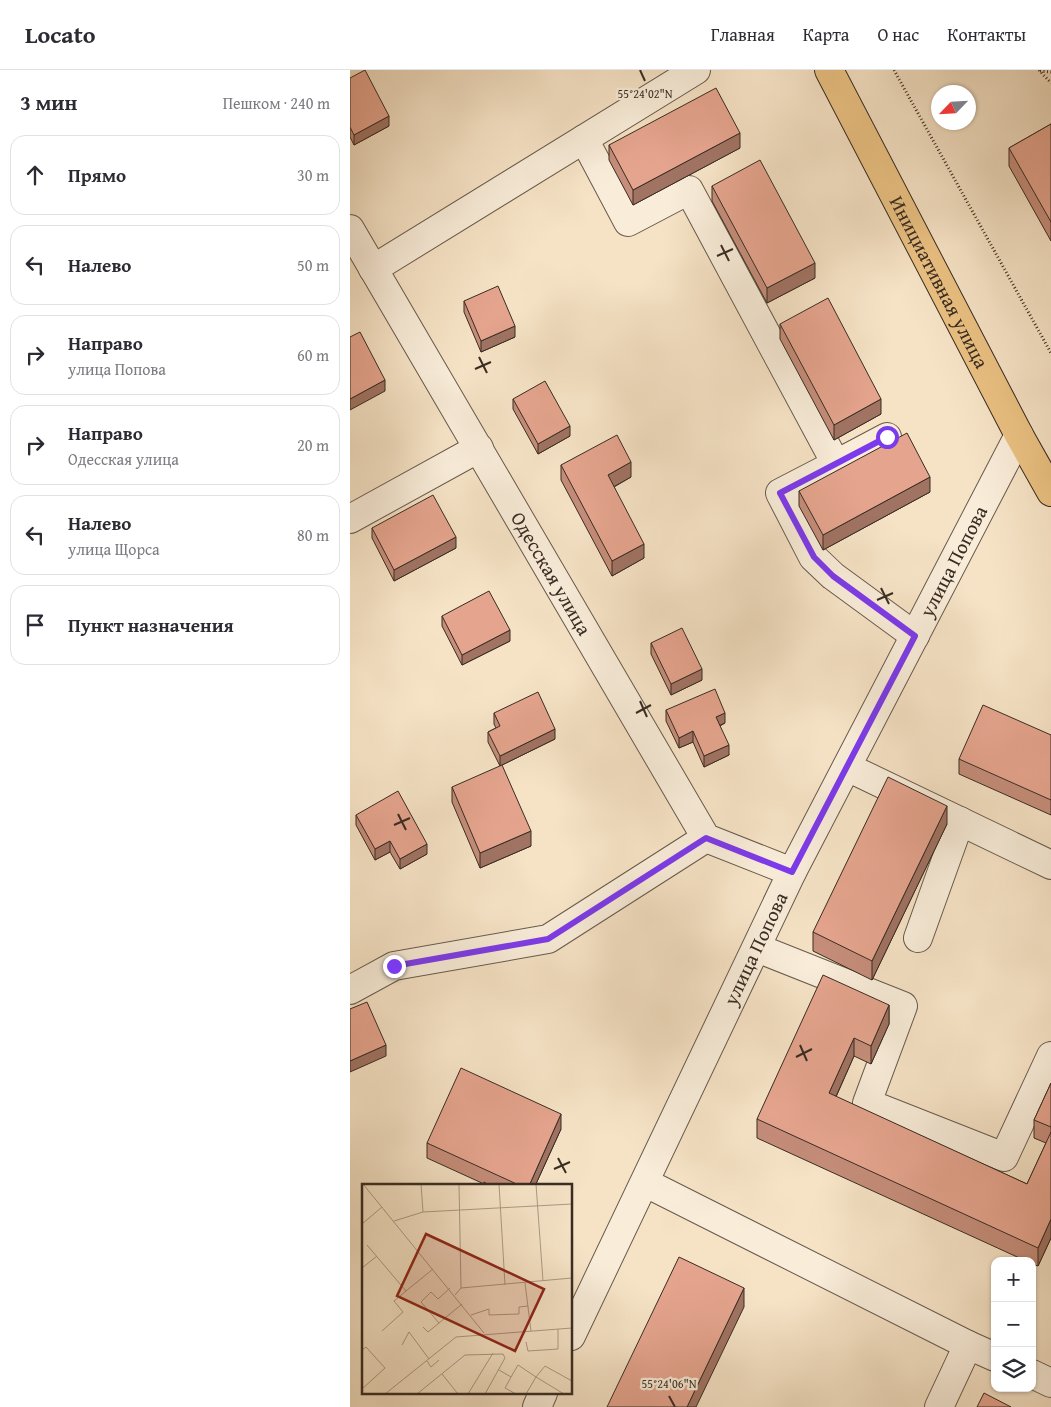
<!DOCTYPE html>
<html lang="ru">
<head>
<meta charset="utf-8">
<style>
	:root { --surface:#fff; --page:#f2f2f3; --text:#2b2b33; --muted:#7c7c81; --line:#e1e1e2 }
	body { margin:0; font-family:"Gentium Book Plus",serif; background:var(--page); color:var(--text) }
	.controls { position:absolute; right:15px; bottom:15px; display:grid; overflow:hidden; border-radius:10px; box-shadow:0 1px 4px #0004 }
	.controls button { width:45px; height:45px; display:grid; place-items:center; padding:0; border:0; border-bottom:1px solid var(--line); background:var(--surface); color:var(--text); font:25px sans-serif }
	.compass { position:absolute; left:581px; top:15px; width:45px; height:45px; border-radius:50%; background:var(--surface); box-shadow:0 1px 4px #0004; rotate:245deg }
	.stop { position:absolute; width:15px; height:15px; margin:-11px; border:4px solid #7c3aed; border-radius:50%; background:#fff }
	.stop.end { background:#7c3aed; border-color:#fff; box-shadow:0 1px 5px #0008 }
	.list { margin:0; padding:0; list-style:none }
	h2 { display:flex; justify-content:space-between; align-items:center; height:65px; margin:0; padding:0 20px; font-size:21px }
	h2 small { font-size:16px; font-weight:400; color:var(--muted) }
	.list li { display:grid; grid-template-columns:32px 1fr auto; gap:15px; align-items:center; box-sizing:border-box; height:80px; margin:0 10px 10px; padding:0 10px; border:1px solid var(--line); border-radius:15px }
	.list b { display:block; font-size:19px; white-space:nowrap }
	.list p { margin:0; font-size:16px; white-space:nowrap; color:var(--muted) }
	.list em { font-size:16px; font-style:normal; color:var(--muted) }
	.icon { flex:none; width:28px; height:28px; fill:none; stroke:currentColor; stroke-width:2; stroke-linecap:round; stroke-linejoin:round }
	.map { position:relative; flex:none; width:701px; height:1337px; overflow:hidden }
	header { display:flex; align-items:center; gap:30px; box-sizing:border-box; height:70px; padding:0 25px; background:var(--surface); border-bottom:1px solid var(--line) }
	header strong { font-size:24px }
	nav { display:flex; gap:28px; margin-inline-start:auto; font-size:18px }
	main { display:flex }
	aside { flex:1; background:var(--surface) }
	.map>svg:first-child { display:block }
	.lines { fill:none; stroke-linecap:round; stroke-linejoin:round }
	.minor-casing { stroke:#685a4c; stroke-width:30 }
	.major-casing { stroke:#382c23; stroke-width:30 }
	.path { stroke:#382c23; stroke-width:3; stroke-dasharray:1 2.5; stroke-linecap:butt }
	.minor { stroke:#f9edda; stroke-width:28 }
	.major { stroke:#ebc283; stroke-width:28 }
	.wall { fill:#c58d7a; stroke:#382c23 }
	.shaded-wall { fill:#a07363; stroke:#382c23 }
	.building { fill:#e5a48e; stroke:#382c23 }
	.route { stroke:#7c3aed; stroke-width:6 }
	.ticks { fill:none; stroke:#382c23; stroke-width:2 }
	.labels { text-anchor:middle; stroke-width:4.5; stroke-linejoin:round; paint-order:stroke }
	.street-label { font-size:20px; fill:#382c23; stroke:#f9edda }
	.inset-road { fill:none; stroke:#aa9a85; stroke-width:1 }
	.view { fill:#8f2418; fill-opacity:0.15; stroke:#8f2418; stroke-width:2.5 }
	.inset-edge { fill:none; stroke:#382c23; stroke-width:2.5 }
	.ticks-label { font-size:12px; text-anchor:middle; fill:#382c23; stroke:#f9edda; stroke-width:4.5; stroke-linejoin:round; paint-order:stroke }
</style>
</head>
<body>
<header>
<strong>Locato</strong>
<nav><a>Главная</a><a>Карта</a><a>О нас</a><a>Контакты</a></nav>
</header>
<main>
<aside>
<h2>3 мин<small>Пешком · 240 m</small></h2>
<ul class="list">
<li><svg class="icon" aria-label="ahead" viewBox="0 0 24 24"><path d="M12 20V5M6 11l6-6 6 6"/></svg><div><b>Прямо</b></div><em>30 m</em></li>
<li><svg class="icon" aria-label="left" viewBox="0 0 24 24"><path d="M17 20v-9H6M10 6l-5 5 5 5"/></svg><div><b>Налево</b></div><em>50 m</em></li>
<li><svg class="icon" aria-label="right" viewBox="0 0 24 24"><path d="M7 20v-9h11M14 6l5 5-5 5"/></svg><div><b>Направо</b><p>улица Попова</p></div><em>60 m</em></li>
<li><svg class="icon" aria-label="right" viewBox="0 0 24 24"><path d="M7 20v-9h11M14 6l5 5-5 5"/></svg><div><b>Направо</b><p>Одесская улица</p></div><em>20 m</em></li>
<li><svg class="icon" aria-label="left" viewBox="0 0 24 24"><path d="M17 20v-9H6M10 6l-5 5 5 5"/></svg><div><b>Налево</b><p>улица Щорса</p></div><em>80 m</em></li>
<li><svg class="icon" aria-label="arrive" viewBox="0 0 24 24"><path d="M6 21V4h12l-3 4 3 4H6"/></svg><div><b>Пункт назначения</b></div></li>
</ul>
</aside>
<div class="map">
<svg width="701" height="1337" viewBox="0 0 701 1337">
	<rect width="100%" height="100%" fill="#f6e3c6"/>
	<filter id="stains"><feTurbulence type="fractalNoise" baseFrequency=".004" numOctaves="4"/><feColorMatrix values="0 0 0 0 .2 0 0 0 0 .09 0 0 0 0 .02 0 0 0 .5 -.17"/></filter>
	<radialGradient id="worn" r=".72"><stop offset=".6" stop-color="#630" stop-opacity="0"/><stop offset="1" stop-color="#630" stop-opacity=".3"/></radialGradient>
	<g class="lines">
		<g class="minor-casing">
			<g id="minor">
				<path d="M234,69L278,152L339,120L486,394L430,423L463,487L483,506L565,566"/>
				<path id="s1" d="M0,159L356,768L442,802"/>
				<path d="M23,199L346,0"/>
				<path d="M486,394L537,367"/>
				<path d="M0,449L129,378"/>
				<path d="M497,697L701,795"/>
				<path d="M568,868L610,751"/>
				<path d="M407,878L553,936L517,1033L654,1087L701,986"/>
				<path d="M0,920L44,896L198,869L356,768"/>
				<path d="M296,1113L618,1275L589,1337"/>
				<path id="s2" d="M221,1266L442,802L669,365"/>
				<path d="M618,1275L645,1287"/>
				<path d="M682,1304L701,1313"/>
				<path d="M187,1337L193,1323"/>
			</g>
		</g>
		<g class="major-casing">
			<g id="major">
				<path id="s3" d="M479,0L669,365L701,422"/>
			</g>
		</g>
		<g class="path">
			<path d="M544,0L701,283"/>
			<path d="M689,0L701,13"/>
			<path d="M690,1L701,2"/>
		</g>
		<use href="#minor" class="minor"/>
		<use href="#major" class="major"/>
	</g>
	<g class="wall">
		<path d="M0,8L39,56L4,75L0,67Z"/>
		<path d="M701,54V171L659,96V78Z"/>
		<path d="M259,75L390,78L283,135L259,90Z"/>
		<path d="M362,116L465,208L417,233L362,131Z"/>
		<path d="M114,231L165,267L131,282L114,242Z"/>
		<path d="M430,254L531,344L484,370L430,269Z"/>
		<path d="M163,329L220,366L188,384L163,339Z"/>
		<path d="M211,395L281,407L264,417L294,488L262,506L211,410Z"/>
		<path d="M449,421L580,422L473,480L449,436Z"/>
		<path d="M22,458L106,478L44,511L22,468Z"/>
		<path d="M92,546L160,571L112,595L92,556Z"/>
		<path d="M301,573L352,610L321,625L301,584Z"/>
		<path d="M316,640L375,653L370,656L379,685L354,697L343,672L329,678L316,651Z"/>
		<path d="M144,643L205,669L150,696L138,672V662L146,658L144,654Z"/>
		<path d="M701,665V745L609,704V689Z"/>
		<path d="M102,717L181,776L130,798L102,732Z"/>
		<path d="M6,745L77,784L50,799L40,782L25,790L6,755Z"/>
		<path d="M597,754L522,910L463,881V862Z"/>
		<path d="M539,935V954L521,994L504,986L486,1027L677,1114L696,1073L684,1068V1050L701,1013V1168L688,1196L682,1194V1191H676L407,1068V1049Z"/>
		<path d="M211,1059L185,1116H133L134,1114L77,1088V1073Z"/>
	</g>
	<g class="shaded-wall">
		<path d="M39,46V56L4,75V65Z"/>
		<path d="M390,63V78L283,135V120Z"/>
		<path d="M465,193V208L417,233V218Z"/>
		<path d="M165,256V267L131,282V271Z"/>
		<path d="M35,310V321L0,340V329Z"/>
		<path d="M531,329V344L484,370V355Z"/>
		<path d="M220,356V366L188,384V374Z"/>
		<path d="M281,392V407L258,420V405Z"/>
		<path d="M580,407V422L473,480V465Z"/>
		<path d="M106,467V478L44,511V500Z"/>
		<path d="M294,474V488L262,506V491Z"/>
		<path d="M160,560V571L112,595V585Z"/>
		<path d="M352,599V610L321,625V614Z"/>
		<path d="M375,643V653L366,657V647Z"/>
		<path d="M205,659V669L150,696V686Z"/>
		<path d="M343,661V672L329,678V668Z"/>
		<path d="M379,675V685L354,697V686Z"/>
		<path d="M597,736V754L522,910V891Z"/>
		<path d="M181,761V776L130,798V783Z"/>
		<path d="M40,771V782L25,790V779Z"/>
		<path d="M77,774V784L50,799V789Z"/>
		<path d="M539,935V954L521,994V976Z"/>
		<path d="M504,968V986L479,1042V1023Z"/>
		<path d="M36,975V986L0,1002V991Z"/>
		<path d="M211,1044V1059L185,1116H179Z"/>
		<path d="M701,1149V1168L688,1196V1178Z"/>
		<path d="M394,1218V1237L346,1337H337Z"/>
	</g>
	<g class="building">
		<path d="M15,0L39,46L4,65L0,57V8Z"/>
		<path d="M366,18L390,63L283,120L259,75Z"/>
		<path d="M701,54V152L659,78Z"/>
		<path d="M410,90L465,193L417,218L362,116Z"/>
		<path d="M148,216L165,256L131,271L114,231Z"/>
		<path d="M478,228L531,329L484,355L430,254Z"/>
		<path d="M10,262L35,310L0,329V267Z"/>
		<path d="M195,311L220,356L188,374L163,329Z"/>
		<path d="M557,363L580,407L473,465L449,421Z"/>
		<path d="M267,365L281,392L258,405L294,474L262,491L211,395Z"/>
		<path d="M83,425L106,467L44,500L22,458Z"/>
		<path d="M139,521L160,560L112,585L92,546Z"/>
		<path d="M332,558L352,599L321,614L301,573Z"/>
		<path d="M365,619L375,643L366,647L379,675L354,686L343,661L329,668L316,640Z"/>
		<path d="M188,622L205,659L150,686L138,662L150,656L144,643Z"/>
		<path d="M633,635L701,665V730L609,689Z"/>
		<path d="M152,695L181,761L130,783L102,717Z"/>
		<path d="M538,707L597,736L522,891L463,862Z"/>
		<path d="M48,721L77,774L50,789L40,771L25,779L6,745Z"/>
		<path d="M473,905L539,935L521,976L504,968L479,1023L677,1114L701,1062V1149L688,1178L407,1049Z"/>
		<path d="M17,932L36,975L0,991V939Z"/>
		<path d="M111,998L211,1044L179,1116H171L77,1073Z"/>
		<path d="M701,1013V1057L684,1050Z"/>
		<path d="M134,1112L141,1116H133Z"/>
		<path d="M329,1187L394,1218L337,1337H257Z"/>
		<path d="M634,1323L661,1337H627Z"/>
	</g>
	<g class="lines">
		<path class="route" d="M44,896L198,869L356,768L442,802L565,566L483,506L464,487L430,423L537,367"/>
	</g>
	<path class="ticks" d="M290,0L295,11M371,175L379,191M367,186L383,179M129,287L137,303M125,299L141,292M531,518L539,534M527,530L543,523M290,631L297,647M286,643L301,635M48,744L56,760M44,755L60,748M450,975L457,991M446,987L462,979M208,1088L216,1103M204,1099L220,1092M319,1326L325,1337"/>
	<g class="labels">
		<g class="street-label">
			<text dy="7" stroke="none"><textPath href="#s3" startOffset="239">Инициативная улица</textPath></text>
			<text dy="7" stroke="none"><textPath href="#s2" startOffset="864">улица Попова</textPath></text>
			<text dy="7" stroke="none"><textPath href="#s1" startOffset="399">Одесская улица</textPath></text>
			<text dy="7" stroke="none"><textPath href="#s2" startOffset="429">улица Попова</textPath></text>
		</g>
	</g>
	<g transform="translate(12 1114)">
		<rect width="210" height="210" fill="#f6e3c6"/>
		<path class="inset-road" d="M1,0L122,149M59,0L61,28M97,0L99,104M137,0L143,101M174,0L181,97M32,37L61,28L210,20M0,40L20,23M5,61L44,107L71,85M0,84L15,72M163,99L169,147M88,104L76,115L69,108L59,118L77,139L100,120M93,111L99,104L210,94M109,131L127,125V131L157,130V123L166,122M61,143L66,148L77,139M20,147L41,128L32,117L44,107M164,158L166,167L196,165V145M40,161L47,148L67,175M0,166L4,163L23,184L0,205M65,177L69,183L77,176M137,186L149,193L156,181L174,193L183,182L210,197M80,190L96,210M149,193L143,204L154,210M23,210L94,153L210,144M55,210L103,171L141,170L143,174L123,210M106,210L131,169M164,210L174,193L202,210"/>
		<path class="view" d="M64,50L182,105L153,167L35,112Z"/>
		<rect width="210" height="210" class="inset-edge"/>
	</g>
	<g class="ticks-label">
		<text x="295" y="28">55°24'02"N</text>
		<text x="319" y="1318">55°24'06"N</text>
	</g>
	<rect width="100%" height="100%" filter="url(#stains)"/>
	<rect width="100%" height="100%" fill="url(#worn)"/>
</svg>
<div class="controls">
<button>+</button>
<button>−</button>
<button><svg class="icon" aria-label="layers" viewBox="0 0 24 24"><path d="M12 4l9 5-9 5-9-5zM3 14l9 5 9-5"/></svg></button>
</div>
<svg class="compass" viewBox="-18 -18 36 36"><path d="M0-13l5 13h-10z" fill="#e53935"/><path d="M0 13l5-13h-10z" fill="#7c7c81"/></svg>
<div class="stop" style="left:537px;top:367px"></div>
<div class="stop end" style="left:44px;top:896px"></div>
</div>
</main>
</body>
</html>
